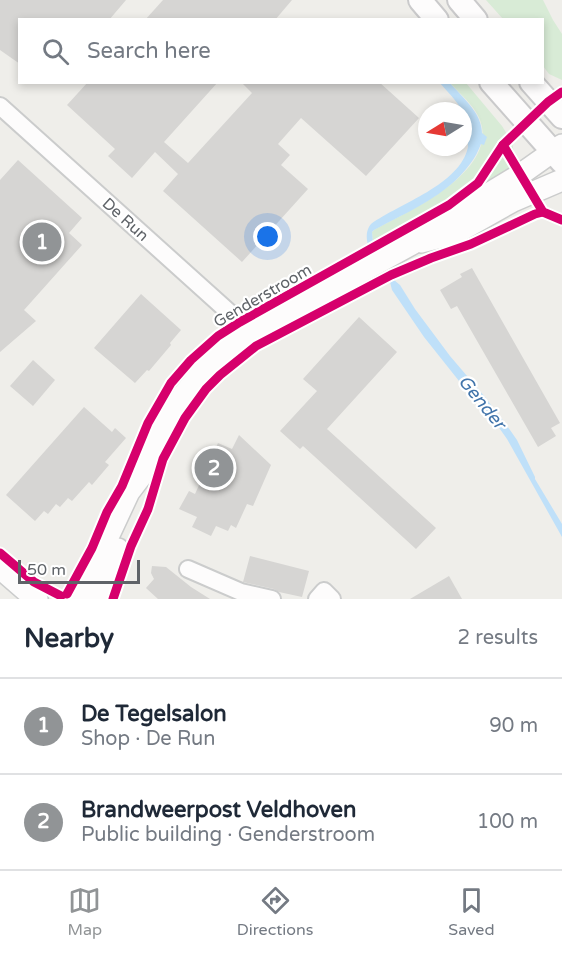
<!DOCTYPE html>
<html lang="en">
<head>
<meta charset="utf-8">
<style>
	:root { --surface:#fff; --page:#f6f6f7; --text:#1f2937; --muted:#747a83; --line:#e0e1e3; --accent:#919496 }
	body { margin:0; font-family:"Varela Round",sans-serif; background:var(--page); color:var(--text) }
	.compass { position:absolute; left:418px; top:102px; width:54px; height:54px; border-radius:50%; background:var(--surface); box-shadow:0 3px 9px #0003; rotate:259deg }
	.scale { position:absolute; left:18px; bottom:15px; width:122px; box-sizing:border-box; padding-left:6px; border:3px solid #5f6368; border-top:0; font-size:16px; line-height:21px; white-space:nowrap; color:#5f6368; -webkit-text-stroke:4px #fff; paint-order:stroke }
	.you { position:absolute; left:268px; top:237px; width:21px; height:21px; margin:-15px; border:4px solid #fff; border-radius:50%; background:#1a73e8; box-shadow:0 0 0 9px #1a73e833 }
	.badge { display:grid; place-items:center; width:39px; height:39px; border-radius:50%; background:var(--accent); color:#fff; font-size:20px; font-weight:700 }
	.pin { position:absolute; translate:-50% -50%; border:3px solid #fff; box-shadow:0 2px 6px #0006 }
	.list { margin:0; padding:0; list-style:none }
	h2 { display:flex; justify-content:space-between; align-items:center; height:78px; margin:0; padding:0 24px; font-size:26px }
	h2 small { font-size:20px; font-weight:400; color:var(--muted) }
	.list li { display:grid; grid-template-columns:39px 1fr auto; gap:18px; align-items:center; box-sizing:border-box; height:96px; padding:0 24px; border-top:2px solid var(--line) }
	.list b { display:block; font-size:22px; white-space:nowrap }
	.list p { margin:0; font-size:20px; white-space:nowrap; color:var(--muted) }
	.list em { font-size:20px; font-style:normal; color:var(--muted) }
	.icon { flex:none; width:33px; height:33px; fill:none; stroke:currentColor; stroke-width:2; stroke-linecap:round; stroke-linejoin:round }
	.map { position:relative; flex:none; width:562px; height:599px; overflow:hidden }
	.search { position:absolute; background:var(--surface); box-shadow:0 3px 9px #0003; left:18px; right:18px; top:18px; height:66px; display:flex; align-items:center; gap:15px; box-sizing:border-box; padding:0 21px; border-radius:0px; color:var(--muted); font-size:22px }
	.sheet { height:270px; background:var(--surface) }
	nav { display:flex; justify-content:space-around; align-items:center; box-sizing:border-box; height:84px; border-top:2px solid var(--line); background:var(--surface); font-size:16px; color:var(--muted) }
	nav a { display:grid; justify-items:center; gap:3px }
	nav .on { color:var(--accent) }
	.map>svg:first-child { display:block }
	.green { fill:#d8ebd6 }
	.water { fill:#bfe0f9 }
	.building { fill:#d6d5d3 }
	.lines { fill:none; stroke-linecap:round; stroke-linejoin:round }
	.minor-casing { stroke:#cbcccc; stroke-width:20 }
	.tertiary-casing { stroke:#cbcccc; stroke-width:24 }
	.secondary-casing { stroke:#cacacb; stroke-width:26 }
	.minor { stroke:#fdfcfc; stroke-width:16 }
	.tertiary { stroke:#fdfcfc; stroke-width:21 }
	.secondary { stroke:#fdfcfc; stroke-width:22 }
	.cycleway-casing { stroke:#fff; stroke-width:13 }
	.cycleway { stroke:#d6006c; stroke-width:9 }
	.labels { text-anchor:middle; stroke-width:4.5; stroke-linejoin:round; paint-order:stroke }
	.street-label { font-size:16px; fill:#5f6368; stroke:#fff }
	.water-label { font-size:18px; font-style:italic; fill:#4174aa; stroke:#fff }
</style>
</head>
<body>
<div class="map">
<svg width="562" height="599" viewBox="0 0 562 599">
	<rect width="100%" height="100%" fill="#efeeea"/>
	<g class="green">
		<path d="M486,0H543L553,20L562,34V80L549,74L543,66L542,20L503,19Z"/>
		<path d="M450,83H466L502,126L512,142L514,153L507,173L491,186L426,216L378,243L373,242L372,232L374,230C408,211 490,176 482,127C479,109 461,95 450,83Z"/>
	</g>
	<g class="water">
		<path d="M440,83H450C462,97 482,113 482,133L487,137L484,145L481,144C478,151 475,158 470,164C447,196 407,212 374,230L372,232L373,242L368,245C366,237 366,230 371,224C400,203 460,185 468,147C467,141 469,134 468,128C467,110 451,96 440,83Z"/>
		<path d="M394,280L400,285L415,309L450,356L485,397L510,430L517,440L535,477V479L562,524V537L507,439L490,415L463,386L424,337L392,290L390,282Z"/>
	</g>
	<g class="building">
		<path d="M0,0H126L109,20H20V64L0,50Z"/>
		<path d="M163,0H292L275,20H145Z"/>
		<path d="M88,82H218L164,142L188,163L252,93L241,82H379L419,118L366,176L301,118L278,144L290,155L281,165L308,189L242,262L163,191L178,174L155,152L132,178L108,156L115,149L67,105Z"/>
		<path d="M18,160L82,218L69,233L82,245L24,310L36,321L0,352V180Z"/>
		<path d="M472,268L560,423L551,428L556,436L538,447L457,306L451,309L440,290L462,277L460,274Z"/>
		<path d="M141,294L181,330L170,343L171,345L149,371L147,370L135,383L94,348Z"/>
		<path d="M359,317L397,352L327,429L436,528L416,549L303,446L300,449L280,431L317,391L303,379Z"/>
		<path d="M33,360L55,380L33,406L10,386Z"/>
		<path d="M84,407L112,432L115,428L126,438L105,462L109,465L92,485L89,482L72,501L68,498L60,507L56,504L48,514L44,511L35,521L6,495Z"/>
		<path d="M239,435L271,465L253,506L247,504L236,528L231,525L228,531L216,526L211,536L192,527L197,517L179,509L189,491L195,494L218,443L232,449Z"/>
		<path d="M250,556L309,571L302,597L279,592L274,589L243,582Z"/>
		<path d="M152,566L166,567L191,587L210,599H158L146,588L154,579L151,573Z"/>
		<path d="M449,576L462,599H410Z"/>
	</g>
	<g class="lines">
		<g class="minor-casing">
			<g id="minor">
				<path d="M0,106L231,314L240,322L248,334"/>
				<path d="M188,569L241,592L272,599"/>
				<path d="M317,599L324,591L332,599"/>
			</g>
		</g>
		<g class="tertiary-casing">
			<g id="tertiary">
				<path d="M421,242L456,233L513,201L562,180"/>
				<path d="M0,568L31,595L37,599"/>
				<path d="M79,599L129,492L142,475L160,434L184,394L204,370L221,354L248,334L412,244L427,231L521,174L562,145"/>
				<path d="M98,599L118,549"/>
			</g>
		</g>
		<g class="secondary-casing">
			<g id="secondary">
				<path d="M420,0L437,20"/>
				<path d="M459,0L476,20"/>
				<path d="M491,82L562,162"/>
				<path d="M531,82L562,117"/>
			</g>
		</g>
		<use href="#minor" class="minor"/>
		<use href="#tertiary" class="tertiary"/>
		<use href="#secondary" class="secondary"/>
		<g class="cycleway-casing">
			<g id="cycleway">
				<path d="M503,145L543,212L562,220"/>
				<path d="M0,553L34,582L61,596"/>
				<path d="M67,594L92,548L107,512L122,486L148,423L171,383L191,360L218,336L240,322L449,205L478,183L503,145L548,102L562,92"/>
				<path d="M113,599L131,546L148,509L163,459L185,418L206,389L220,375L256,346L391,275L431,258L471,244L535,214L543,212"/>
			</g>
		</g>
		<use href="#cycleway" class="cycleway"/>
	</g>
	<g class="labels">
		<g class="street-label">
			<text transform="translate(126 219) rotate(42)" y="6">De Run</text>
			<text transform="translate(262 295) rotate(-30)" y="6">Genderstroom</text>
		</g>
		<g class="water-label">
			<text transform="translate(482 402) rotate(51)" y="6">Gender</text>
		</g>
	</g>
</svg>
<svg class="compass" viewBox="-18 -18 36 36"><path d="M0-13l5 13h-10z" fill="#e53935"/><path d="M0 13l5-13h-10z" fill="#747a83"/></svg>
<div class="scale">50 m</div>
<div class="you"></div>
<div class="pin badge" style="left:42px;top:242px">1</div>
<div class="pin badge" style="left:214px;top:468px">2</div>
<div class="search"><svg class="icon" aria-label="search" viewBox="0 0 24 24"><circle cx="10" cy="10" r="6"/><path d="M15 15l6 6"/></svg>Search here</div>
</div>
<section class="sheet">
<h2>Nearby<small>2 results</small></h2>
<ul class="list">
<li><span class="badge">1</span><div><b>De Tegelsalon</b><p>Shop · De Run</p></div><em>90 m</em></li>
<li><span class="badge">2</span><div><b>Brandweerpost Veldhoven</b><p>Public building · Genderstroom</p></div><em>100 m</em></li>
</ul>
</section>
<nav>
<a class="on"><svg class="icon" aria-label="map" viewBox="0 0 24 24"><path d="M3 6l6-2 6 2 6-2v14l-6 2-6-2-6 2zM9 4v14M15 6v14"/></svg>Map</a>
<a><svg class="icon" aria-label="directions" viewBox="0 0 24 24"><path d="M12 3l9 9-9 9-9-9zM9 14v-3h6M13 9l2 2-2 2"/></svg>Directions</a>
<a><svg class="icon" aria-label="saved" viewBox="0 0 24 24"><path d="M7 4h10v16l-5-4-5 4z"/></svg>Saved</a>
</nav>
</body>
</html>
